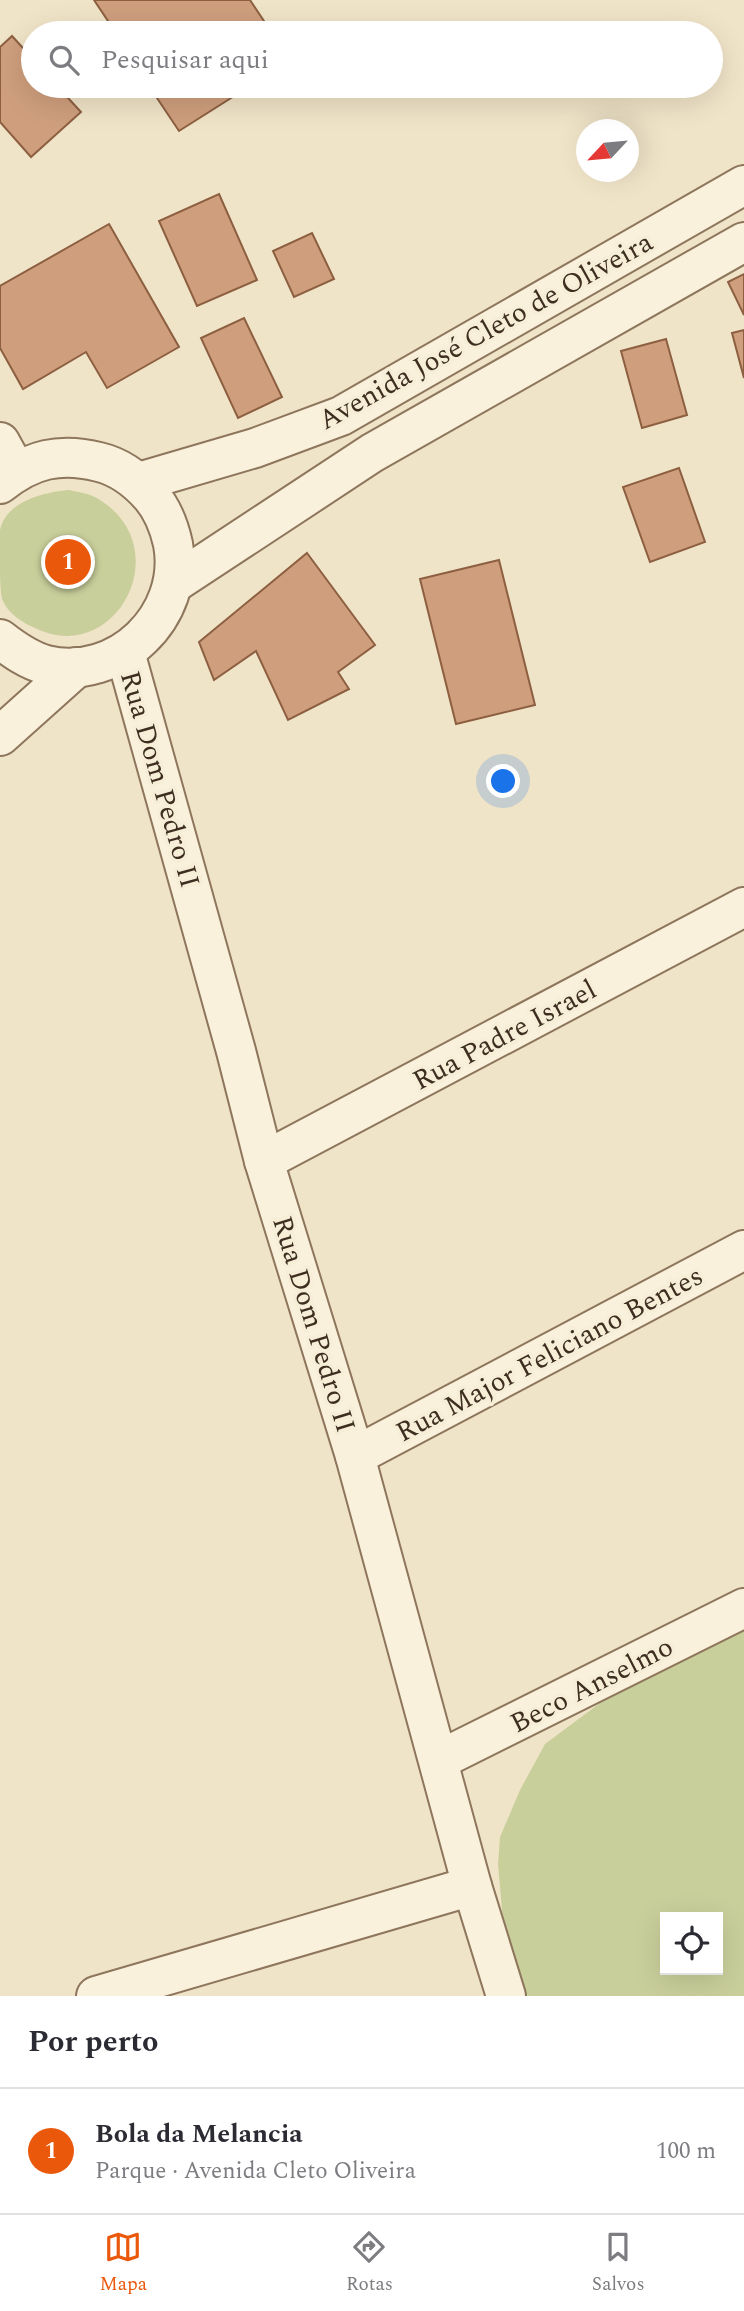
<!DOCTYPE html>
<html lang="pt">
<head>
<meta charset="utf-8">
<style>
	:root { --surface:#fff; --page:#f2f2f3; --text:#2b2b33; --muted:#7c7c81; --line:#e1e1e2; --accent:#ea580c }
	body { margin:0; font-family:Spectral,serif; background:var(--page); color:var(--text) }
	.controls { position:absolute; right:21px; bottom:21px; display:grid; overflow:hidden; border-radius:0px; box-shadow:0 7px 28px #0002 }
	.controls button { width:63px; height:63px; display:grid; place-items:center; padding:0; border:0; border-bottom:2px solid var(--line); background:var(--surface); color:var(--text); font:35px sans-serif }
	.compass { position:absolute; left:576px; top:119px; width:63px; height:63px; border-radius:50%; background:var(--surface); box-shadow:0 7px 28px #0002; rotate:244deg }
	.you { position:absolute; left:504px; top:782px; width:24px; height:24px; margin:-18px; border:5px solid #fff; border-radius:50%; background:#1a73e8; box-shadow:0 0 0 10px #1a73e833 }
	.badge { display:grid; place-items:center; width:46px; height:46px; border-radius:50%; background:var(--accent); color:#fff; font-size:23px; font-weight:700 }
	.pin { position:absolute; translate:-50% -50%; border:4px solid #fff; box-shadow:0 2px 7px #0006 }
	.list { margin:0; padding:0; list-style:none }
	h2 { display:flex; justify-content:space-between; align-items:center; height:91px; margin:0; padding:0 28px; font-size:30px }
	h2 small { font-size:23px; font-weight:400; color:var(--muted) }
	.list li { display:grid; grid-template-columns:46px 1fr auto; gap:21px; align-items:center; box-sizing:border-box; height:126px; padding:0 28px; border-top:2px solid var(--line) }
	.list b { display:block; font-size:26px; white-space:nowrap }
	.list p { margin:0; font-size:23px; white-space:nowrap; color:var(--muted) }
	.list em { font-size:23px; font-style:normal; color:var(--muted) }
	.icon { flex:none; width:38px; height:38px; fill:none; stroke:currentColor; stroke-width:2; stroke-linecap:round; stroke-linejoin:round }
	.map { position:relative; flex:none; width:744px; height:1996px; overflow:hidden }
	.search { position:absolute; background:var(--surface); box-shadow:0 7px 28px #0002; left:21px; right:21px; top:21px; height:77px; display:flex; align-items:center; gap:18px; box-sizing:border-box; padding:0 24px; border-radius:38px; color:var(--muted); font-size:26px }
	.sheet { height:217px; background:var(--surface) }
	nav { display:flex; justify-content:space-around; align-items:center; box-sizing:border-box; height:98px; border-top:2px solid var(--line); background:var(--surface); font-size:19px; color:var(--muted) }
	nav a { display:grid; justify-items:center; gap:4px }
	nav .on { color:var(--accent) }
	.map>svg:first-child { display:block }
	.green { fill:#c9cf9b; fill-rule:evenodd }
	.building { fill:#cf9f7d; stroke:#8d5f41; stroke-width:2 }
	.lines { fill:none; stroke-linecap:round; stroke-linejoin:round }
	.minor-casing { stroke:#8d765c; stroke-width:42 }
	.tertiary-casing { stroke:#8d765c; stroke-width:42 }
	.minor { stroke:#faf1dc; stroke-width:38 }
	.tertiary { stroke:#faf1dc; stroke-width:38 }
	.labels { text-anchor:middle; stroke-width:7; stroke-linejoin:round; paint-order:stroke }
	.street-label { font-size:28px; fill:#3d2e20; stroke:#f7eed8 }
</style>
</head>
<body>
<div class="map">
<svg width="744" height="1996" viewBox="0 0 744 1996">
	<rect width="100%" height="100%" fill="#f0e4c8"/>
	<g class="green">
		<path d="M69,490C77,492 87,493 95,497C180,544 118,666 37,629C23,623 8,614 2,599C0,589 0,573 0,562C0,552 0,540 0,530C6,501 45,492 69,490Z"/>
		<path d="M744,1629V1996H521L505,1945L498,1864L500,1837L520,1790L545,1744L600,1703ZM665,1917H718V1970H665Z"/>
	</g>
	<g class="building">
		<path d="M94,0H250L272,33H116Z"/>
		<path d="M12,36L33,59V86H57L81,112L31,157L0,122V47Z"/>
		<path d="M149,86H250L179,131Z"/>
		<path d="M219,194L257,280L197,306L159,221Z"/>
		<path d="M109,224L179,347L107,388L86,352L23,389L0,348V286Z"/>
		<path d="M312,233L334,279L294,297L273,251Z"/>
		<path d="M744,274V315L728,282Z"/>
		<path d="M244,318L282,397L238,418L201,338Z"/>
		<path d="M744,330V378L732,333Z"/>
		<path d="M666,339L687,415L642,428L621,351Z"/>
		<path d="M679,468L705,542L650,562L623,487Z"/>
		<path d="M307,553L375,645L338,672L349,689L288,720L256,651L214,680L199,642Z"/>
		<path d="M499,560L535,705L456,724L420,579Z"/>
	</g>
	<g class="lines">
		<g class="minor-casing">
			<g id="minor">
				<path d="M125,652L236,1051L264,1161L355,1456L472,1886L506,1996"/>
				<path d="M264,1161L744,907"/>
				<path d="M355,1456L744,1250"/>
				<path d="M439,1760L744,1608"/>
				<path d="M96,1996L472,1886"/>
			</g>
		</g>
		<g class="tertiary-casing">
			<g id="tertiary">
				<path d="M0,442L16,471"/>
				<path d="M139,482L255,448L341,416L744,185"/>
				<path d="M0,484C31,459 60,452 99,462C120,467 137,480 151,496C163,510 169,526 173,544C186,616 118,682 46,665C28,660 14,650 0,639"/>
				<path d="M173,584L372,453L744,242"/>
				<path d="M0,736L77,667"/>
			</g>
		</g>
		<use href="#minor" class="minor"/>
		<use href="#tertiary" class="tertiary"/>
	</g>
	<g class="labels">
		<g class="street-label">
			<text transform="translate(485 330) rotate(-29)" y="10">Avenida José Cleto de Oliveira</text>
			<text transform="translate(161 779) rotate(74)" y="10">Rua Dom Pedro II</text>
			<text transform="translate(504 1034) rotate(-28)" y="10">Rua Padre Israel</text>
			<text transform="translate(315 1324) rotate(73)" y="10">Rua Dom Pedro II</text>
			<text transform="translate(549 1353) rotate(-28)" y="10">Rua Major Feliciano Bentes</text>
			<text transform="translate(591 1684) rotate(-27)" y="10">Beco Anselmo</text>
		</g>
	</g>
</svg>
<div class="controls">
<button><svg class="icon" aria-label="locate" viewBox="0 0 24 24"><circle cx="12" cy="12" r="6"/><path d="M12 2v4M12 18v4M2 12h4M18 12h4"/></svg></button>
</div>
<svg class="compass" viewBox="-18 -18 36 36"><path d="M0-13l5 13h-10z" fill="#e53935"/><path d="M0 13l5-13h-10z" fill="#7c7c81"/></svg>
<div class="you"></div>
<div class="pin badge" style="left:68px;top:562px">1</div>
<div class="search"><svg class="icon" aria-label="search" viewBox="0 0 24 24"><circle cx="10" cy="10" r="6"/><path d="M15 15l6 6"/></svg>Pesquisar aqui</div>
</div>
<section class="sheet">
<h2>Por perto<small></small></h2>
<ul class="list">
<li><span class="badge">1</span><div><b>Bola da Melancia</b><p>Parque · Avenida Cleto Oliveira</p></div><em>100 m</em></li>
</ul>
</section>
<nav>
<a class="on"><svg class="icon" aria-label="map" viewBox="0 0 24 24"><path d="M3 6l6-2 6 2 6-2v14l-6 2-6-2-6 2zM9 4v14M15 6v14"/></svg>Mapa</a>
<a><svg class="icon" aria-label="directions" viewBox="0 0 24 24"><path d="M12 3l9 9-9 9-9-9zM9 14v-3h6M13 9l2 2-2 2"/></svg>Rotas</a>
<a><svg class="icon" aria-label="saved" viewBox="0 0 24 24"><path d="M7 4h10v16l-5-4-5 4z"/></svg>Salvos</a>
</nav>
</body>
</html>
